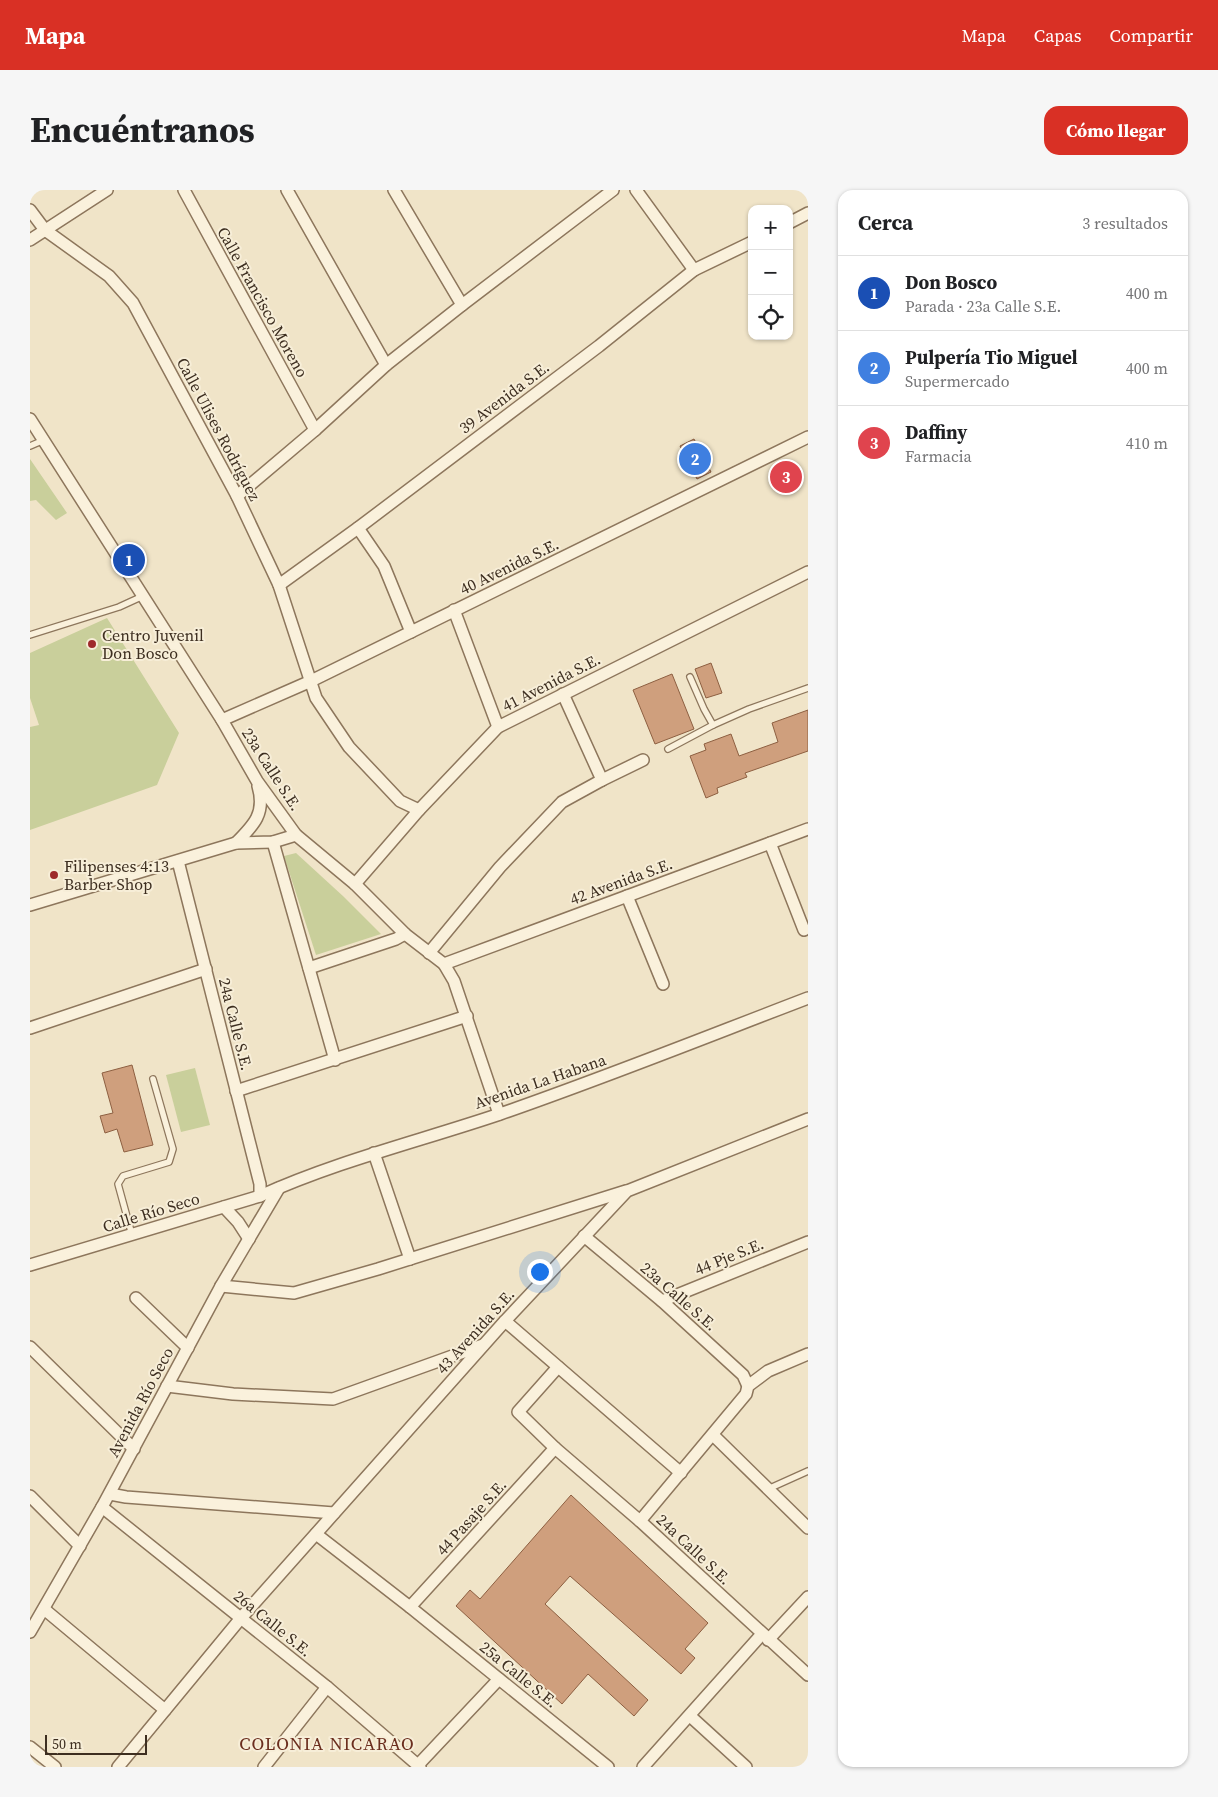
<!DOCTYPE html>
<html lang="es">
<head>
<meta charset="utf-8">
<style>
	:root { --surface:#fff; --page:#f6f6f6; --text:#202124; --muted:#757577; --line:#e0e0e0; --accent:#d93025 }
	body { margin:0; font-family:"Source Serif 4",serif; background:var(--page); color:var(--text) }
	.controls { position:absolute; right:15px; top:15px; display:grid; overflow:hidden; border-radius:10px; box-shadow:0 1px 4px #0004 }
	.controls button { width:45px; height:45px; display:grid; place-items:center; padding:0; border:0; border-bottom:1px solid var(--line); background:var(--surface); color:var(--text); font:25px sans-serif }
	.scale { position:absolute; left:15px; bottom:12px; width:102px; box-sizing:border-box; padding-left:5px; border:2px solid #3d2e20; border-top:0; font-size:14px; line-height:18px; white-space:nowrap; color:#3d2e20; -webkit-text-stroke:4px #f7eed8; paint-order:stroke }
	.you { position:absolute; left:509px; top:1081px; width:18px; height:18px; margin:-12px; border:4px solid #fff; border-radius:50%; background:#1a73e8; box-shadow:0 0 0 8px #1a73e833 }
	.badge { display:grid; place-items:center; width:32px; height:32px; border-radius:50%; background:var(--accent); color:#fff; font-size:16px; font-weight:700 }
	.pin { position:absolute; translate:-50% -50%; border:2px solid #fff; box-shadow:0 1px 5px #0006 }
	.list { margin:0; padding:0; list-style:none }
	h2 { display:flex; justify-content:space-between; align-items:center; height:65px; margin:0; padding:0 20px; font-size:21px }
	h2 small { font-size:16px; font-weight:400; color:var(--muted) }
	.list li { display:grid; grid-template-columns:32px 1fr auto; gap:15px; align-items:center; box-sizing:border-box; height:75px; padding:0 20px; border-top:1px solid var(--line) }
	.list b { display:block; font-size:19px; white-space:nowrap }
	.list p { margin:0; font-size:16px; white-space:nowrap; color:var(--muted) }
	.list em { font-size:16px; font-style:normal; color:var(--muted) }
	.icon { flex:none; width:28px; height:28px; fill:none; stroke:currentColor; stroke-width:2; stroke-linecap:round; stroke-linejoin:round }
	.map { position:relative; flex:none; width:778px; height:1577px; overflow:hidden; border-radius:15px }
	header { display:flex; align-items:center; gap:30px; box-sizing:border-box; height:70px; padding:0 25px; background:var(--accent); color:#fff }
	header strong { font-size:24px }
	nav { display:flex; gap:28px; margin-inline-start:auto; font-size:18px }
	.intro { display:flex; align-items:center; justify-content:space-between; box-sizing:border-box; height:120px; padding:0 30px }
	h1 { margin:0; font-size:35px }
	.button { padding:12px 22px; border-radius:15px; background:var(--accent); color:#fff; font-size:18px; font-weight:700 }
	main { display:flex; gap:30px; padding:0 30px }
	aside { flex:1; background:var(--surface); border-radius:15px; box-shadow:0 1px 4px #0004 }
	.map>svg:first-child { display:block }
	.green { fill:#c9cf9b }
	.building { fill:#cf9f7d; stroke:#8d5f41 }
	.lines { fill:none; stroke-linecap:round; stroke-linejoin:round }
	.lane-casing { stroke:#8d765c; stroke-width:8 }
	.street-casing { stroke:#8d765c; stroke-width:14 }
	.lane { stroke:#faf1dc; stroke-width:5.5 }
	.street { stroke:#faf1dc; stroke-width:11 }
	.poi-dot { fill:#9e2a2b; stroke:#f7eed8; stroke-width:2 }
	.labels { text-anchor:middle; stroke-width:4; stroke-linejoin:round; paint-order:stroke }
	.street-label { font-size:16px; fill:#3d2e20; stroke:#f7eed8 }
	.poi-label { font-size:16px; fill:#3d2e20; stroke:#f7eed8; text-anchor:start }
	.neighbourhood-label { font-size:18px; letter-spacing:1px; fill:#6b2e1e; stroke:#f7eed8 }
</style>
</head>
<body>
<header>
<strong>Mapa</strong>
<nav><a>Mapa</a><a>Capas</a><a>Compartir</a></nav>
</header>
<div class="intro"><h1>Encuéntranos</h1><a class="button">Cómo llegar</a></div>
<main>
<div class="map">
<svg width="778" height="1577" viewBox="0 0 778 1577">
	<rect width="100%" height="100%" fill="#f0e4c8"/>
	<g class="green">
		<path d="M0,269L37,323L26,330L6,310L0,311Z"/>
		<path d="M77,428L149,543L127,595L0,640V537L9,535L0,508V463Z"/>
		<path d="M266,663L314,707L351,744L286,765L254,666Z"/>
		<path d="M165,878L180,935L151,942L136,885Z"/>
	</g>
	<g class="building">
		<path d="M664,249L681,282L667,289L650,256Z"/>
		<path d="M681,473L692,503L676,508L665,479Z"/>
		<path d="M642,484L664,539L625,554L603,500Z"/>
		<path d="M778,520V561L715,583L717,587L687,598L688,603L676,608L660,566L676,560L674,554L701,544L709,566L748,552L742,533Z"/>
		<path d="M102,875L123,955L94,962L87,939L75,943L70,926L83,923L72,883Z"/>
		<path d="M541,1305L678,1433L655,1459L665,1468L651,1484L540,1386L515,1414L618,1510L604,1526L558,1484L532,1514L426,1416L440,1400L450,1409Z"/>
	</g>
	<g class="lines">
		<g class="lane-casing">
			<g id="lane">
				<path d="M0,256L14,250"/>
				<path d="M0,445L89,417L113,406"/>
				<path d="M660,487L674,519L683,535"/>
				<path d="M638,559L683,535L719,519L778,498"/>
				<path d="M102,1045L88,994L93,986L139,972L143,959L123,889"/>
				<path d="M738,1299L778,1281"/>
			</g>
		</g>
		<g class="street-casing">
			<g id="street">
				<path d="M154,0L285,240"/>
				<path d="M257,0L356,175"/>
				<path d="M364,0L432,115"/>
				<path d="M606,0L664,80"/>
				<path d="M0,20L15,40L79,86L103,113L207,306L249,395L286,508L319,557L370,611L389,620"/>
				<path d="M759,33L778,23"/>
				<path d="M0,50L77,0"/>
				<path d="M0,229L192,530L227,591L266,645L325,694L375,744L414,774L424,791L469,924"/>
				<path d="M207,306L285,240L356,175L432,115L583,0"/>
				<path d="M328,338L354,376L381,442"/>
				<path d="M249,395L328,338L569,156L664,80L722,52"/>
				<path d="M424,420L468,537"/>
				<path d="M533,504L572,590"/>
				<path d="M192,530L281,491L778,247"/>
				<path d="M243,652L305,870"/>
				<path d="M206,653C224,635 236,623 228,596"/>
				<path d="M740,653L774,740"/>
				<path d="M148,671L230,994V1006"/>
				<path d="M325,694L389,620L468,537L778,382"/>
				<path d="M597,706L633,794"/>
				<path d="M0,715L206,653L243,652L266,645"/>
				<path d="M399,763L470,677L532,612L572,590L613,570"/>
				<path d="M414,774L778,639"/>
				<path d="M279,778L366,749L375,744"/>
				<path d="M0,838L176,779"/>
				<path d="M206,901L437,826"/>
				<path d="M344,963L380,1069"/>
				<path d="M194,1017L208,1032L219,1049"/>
				<path d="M554,1046L632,1111L713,1185L718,1196"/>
				<path d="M0,1075L230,1006C307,971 390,951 470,924C574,888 676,847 778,808"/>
				<path d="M191,1096L264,1103L348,1079L596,1001"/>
				<path d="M106,1108L158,1158"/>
				<path d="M632,1111L778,1052"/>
				<path d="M475,1131L651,1283"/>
				<path d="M0,1157L104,1259"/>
				<path d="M528,1177L488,1222L525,1258L610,1331L778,1485"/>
				<path d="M137,1196L203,1204L303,1209L453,1155"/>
				<path d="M683,1245L778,1338"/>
				<path d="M80,1304L96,1307L304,1323"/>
				<path d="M0,1306L50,1356"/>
				<path d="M72,1317L297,1497L390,1577"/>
				<path d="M610,1331L716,1204L718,1196L738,1181L778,1164"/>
				<path d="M286,1344L380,1417L578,1577"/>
				<path d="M380,1417L525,1258"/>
				<path d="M14,1419L135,1520"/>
				<path d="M0,1442L72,1317L191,1096L249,998"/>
				<path d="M738,1450L778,1407"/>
				<path d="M660,1526L716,1577"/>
				<path d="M0,1557L25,1577"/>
				<path d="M388,1575L469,1489"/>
				<path d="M88,1577L211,1428L475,1131L597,1001L778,929"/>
				<path d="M234,1577L297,1497"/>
				<path d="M613,1577L732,1444"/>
			</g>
		</g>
		<use href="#lane" class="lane"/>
		<use href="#street" class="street"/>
	</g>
	<g class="poi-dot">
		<circle cx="62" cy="454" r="5"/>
		<circle cx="24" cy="685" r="5"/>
	</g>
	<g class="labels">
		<g class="street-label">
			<text transform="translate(233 112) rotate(61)" y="6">Calle Francisco Moreno</text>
			<text transform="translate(474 207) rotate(-37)" y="6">39 Avenida S.E.</text>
			<text transform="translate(189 239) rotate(62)" y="6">Calle Ulises Rodríguez</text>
			<text transform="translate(479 376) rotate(-26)" y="6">40 Avenida S.E.</text>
			<text transform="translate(521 492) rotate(-27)" y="6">41 Avenida S.E.</text>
			<text transform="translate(242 579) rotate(57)" y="6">23a Calle S.E.</text>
			<text transform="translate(591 691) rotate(-20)" y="6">42 Avenida S.E.</text>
			<text transform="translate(206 834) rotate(76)" y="6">24a Calle S.E.</text>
			<text transform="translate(510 891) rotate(-19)" y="6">Avenida La Habana</text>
			<text transform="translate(121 1022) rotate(-17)" y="6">Calle Río Seco</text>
			<text transform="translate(699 1066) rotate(-22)" y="6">44 Pje S.E.</text>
			<text transform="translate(649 1106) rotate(41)" y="6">23a Calle S.E.</text>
			<text transform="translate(445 1141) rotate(-48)" y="6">43 Avenida S.E.</text>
			<text transform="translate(110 1212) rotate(-62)" y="6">Avenida Río Seco</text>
			<text transform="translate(441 1327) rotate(-48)" y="6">44 Pasaje S.E.</text>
			<text transform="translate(664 1359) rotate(43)" y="6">24a Calle S.E.</text>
			<text transform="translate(243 1433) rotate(39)" y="6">26a Calle S.E.</text>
			<text transform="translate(489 1484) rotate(39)" y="6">25a Calle S.E.</text>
		</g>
		<g class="poi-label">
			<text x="72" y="451">Centro Juvenil<tspan x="72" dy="18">Don Bosco</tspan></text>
			<text x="34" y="682">Filipenses 4:13<tspan x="34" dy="18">Barber Shop</tspan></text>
		</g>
		<g class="neighbourhood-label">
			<text x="297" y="1560">COLONIA NICARAO</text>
		</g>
	</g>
</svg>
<div class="controls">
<button>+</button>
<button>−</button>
<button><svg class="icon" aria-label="locate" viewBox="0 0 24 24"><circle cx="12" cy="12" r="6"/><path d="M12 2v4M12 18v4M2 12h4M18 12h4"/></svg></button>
</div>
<div class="scale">50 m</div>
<div class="you"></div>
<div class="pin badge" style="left:99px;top:370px;background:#1a4fb4">1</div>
<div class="pin badge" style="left:665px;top:269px;background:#3f7fe0">2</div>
<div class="pin badge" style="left:756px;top:287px;background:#e0444e">3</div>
</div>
<aside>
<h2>Cerca<small>3 resultados</small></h2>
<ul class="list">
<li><span class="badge" style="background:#1a4fb4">1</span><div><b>Don Bosco</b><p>Parada · 23a Calle S.E.</p></div><em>400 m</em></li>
<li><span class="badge" style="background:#3f7fe0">2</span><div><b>Pulpería Tio Miguel</b><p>Supermercado</p></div><em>400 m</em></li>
<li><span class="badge" style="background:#e0444e">3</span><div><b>Daffiny</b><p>Farmacia</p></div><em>410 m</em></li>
</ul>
</aside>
</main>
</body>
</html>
